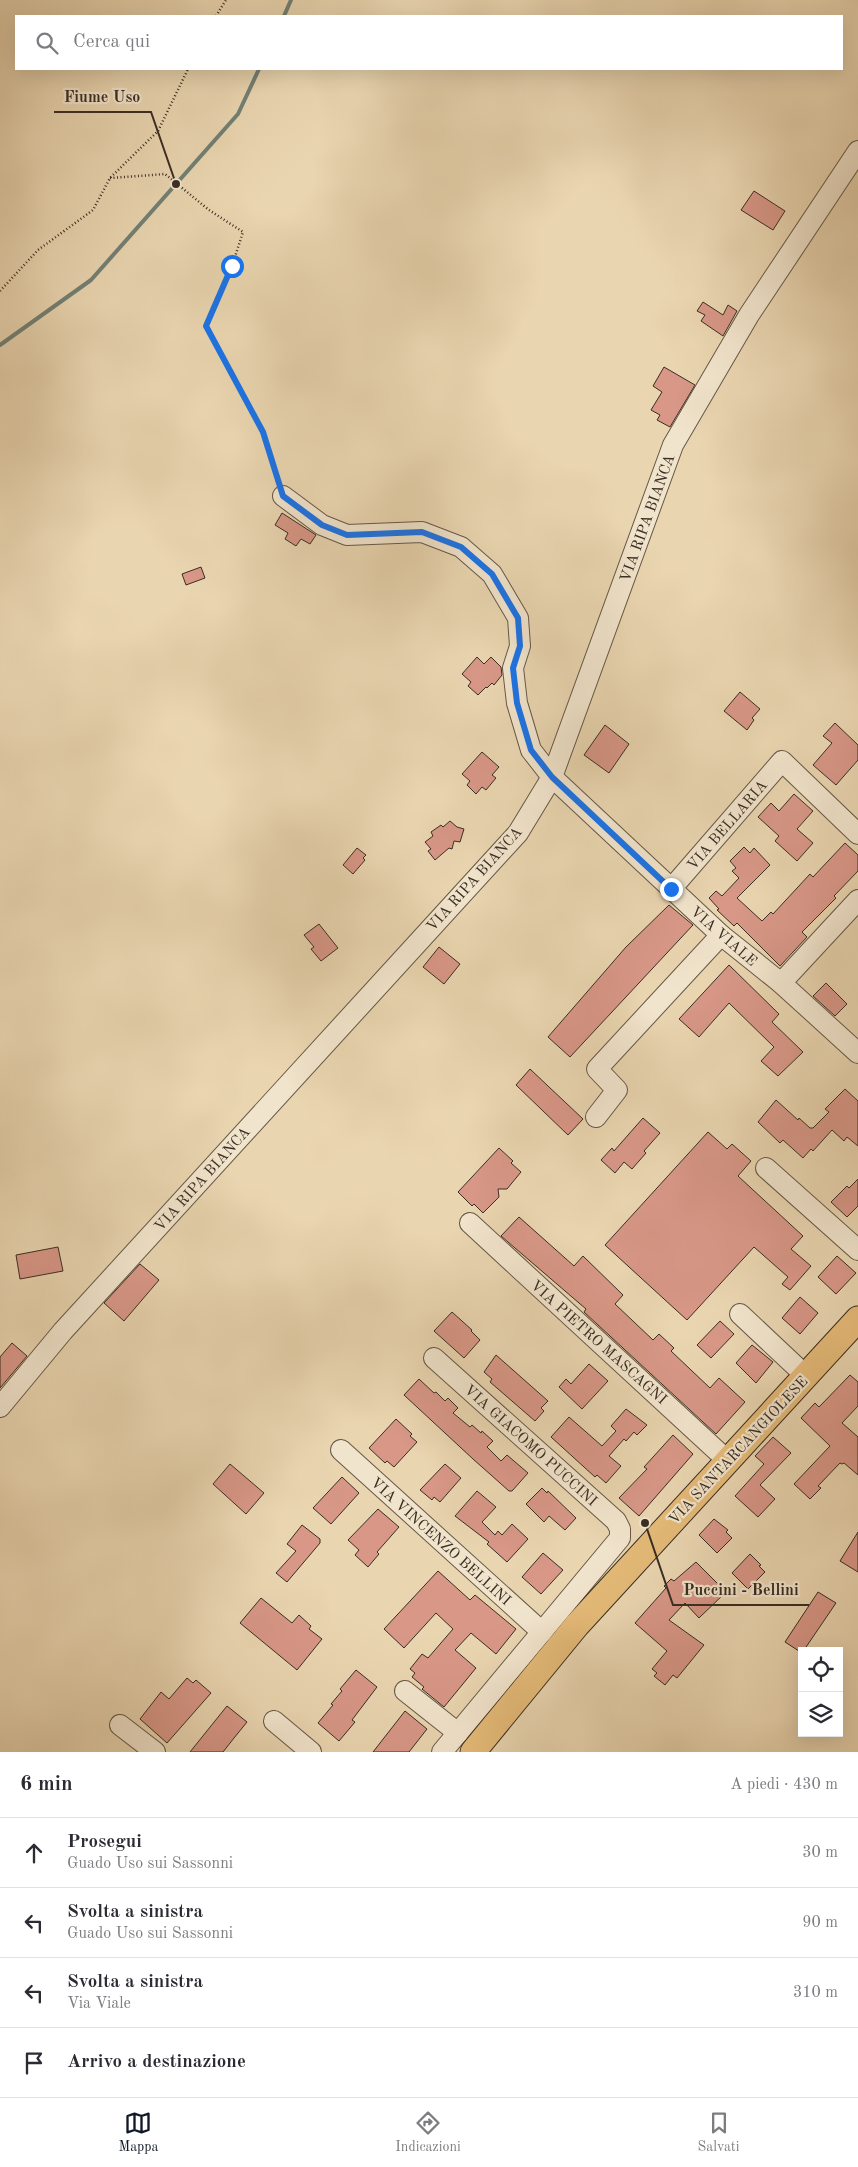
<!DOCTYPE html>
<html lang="it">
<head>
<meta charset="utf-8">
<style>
	:root { --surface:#fff; --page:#f2f2f3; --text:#2b2b33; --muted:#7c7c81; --line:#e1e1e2; --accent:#111827 }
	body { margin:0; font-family:"Old Standard TT",serif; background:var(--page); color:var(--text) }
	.controls { position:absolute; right:15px; bottom:15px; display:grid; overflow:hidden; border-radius:0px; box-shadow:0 5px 20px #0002 }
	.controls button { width:45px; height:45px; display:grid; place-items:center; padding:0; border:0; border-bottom:1px solid var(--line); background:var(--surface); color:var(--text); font:25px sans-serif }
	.stop { position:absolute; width:15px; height:15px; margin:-11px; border:4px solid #1a73e8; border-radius:50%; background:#fff }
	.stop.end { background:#1a73e8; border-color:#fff; box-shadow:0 1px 5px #0008 }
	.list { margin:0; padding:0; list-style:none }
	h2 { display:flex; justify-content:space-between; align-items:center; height:65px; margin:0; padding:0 20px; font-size:21px }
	h2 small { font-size:16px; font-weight:400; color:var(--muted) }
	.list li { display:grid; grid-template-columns:32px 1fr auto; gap:15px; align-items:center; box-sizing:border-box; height:70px; padding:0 20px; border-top:1px solid var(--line) }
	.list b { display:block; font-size:19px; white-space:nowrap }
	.list p { margin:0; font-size:16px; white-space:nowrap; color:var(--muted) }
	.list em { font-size:16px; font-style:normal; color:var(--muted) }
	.icon { flex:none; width:28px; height:28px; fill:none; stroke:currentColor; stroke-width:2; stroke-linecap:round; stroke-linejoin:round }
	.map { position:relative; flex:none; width:858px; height:1752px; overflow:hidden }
	.search { position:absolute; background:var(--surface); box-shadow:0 5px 20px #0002; left:15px; right:15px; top:15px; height:55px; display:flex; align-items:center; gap:12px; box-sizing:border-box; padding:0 18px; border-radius:0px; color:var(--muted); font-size:19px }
	.sheet { height:345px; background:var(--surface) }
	nav { display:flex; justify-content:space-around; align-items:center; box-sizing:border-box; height:70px; border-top:1px solid var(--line); background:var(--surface); font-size:14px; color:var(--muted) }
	nav a { display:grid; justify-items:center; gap:2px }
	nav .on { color:var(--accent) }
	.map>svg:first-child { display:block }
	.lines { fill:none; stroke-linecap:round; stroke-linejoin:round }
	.stream { stroke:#728176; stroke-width:4 }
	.building { fill:#d89787; stroke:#3a2e23 }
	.minor-casing { stroke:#665846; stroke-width:22 }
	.major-casing { stroke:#3a2e23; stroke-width:27 }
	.path { stroke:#3a2e23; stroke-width:2.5; stroke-dasharray:1 2.5; stroke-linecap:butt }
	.minor { stroke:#f1e4cc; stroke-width:20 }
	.major { stroke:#e4ba78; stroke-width:25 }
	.route { stroke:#1a73e8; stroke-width:6 }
	.labels { text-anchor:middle; stroke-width:4.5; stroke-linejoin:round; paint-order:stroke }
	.street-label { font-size:15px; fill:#3a2e23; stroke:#f1e4cc }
	.leader { fill:none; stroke:#3a2e23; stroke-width:2 }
	.callout-dot { fill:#3a2e23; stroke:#f1e4cc; stroke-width:2 }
	.callout-label { font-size:16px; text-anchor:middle; font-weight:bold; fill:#3a2e23; stroke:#f1e4cc; stroke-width:4.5; stroke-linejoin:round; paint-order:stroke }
</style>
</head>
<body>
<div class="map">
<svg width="858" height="1752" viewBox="0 0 858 1752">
	<rect width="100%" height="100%" fill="#e9d5b0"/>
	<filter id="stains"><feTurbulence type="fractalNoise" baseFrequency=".004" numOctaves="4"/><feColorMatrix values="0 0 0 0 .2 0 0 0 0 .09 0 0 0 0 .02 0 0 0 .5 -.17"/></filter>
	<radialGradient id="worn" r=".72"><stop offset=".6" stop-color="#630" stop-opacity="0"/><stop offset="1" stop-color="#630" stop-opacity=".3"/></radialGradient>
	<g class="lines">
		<g class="stream">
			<path d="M284,16L291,0"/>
			<path d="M0,345L91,280L238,114L259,69"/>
		</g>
	</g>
	<g class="building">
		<path d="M754,191L785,211L773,230L741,210Z"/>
		<path d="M703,302L723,315L728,305L737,311L723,336L701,321L705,315L697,311Z"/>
		<path d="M664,367L695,385L670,427L657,420L660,415L651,410L662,392L653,386Z"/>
		<path d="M282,513L316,535L310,544L301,539L296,546L285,539L288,533L275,525Z"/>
		<path d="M201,567L205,578L186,585L182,574Z"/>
		<path d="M477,657L484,664L491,657L501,667L502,675L494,685L492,683L487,688L486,687L478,695L468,686L471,682L462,674Z"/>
		<path d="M740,692L760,709L752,718L754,720L747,730L724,711Z"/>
		<path d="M835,723L858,745V760L836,785L813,765L832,743L823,736Z"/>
		<path d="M605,725L629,744L609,773L584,755Z"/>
		<path d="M482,752L499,767L492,775L496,778L486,790L482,787L476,794L467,785L470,781L462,774Z"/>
		<path d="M794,794L813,811L797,829L813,843L797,861L775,841L779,836L758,817L771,803L779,811Z"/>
		<path d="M450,821L457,827L464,829L460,842L454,841L452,849L449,848L435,860L428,851L431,849L425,842L433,836L431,832L441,825L443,827Z"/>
		<path d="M845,843L858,855V871L834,896L836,898L802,932L807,937L780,966L737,923L734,926L717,910L719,909L709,898L716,891L722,896L739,878L732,871L736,868L730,861L744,847L750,853L754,848L770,865L737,898L762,921L771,912L773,914L810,874L813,877Z"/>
		<path d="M357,848L366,855L363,858L365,860L353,874L343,865Z"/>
		<path d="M669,905L693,925L570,1057L548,1037L626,947Z"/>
		<path d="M319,924L338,948L321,961L311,949L314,947L304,935Z"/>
		<path d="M439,947L460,964L444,984L423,967Z"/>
		<path d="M729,965L779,1014L772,1022L803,1052L778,1076L761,1061L774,1047L729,1003L699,1037L679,1019Z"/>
		<path d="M826,983L847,1004L835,1016L813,996Z"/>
		<path d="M530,1069L583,1119L568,1135L516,1085Z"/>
		<path d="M845,1089L858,1101V1146L847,1137L844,1141L832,1130L813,1151L811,1149L803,1158L783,1140L780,1143L758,1122L776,1100L798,1120L799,1118L810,1128H813L829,1112L825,1109Z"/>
		<path d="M643,1118L660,1133L644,1151L646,1153L632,1169L624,1162L615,1173L601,1160L612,1148L614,1151Z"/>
		<path d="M708,1132L727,1149L732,1144L751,1161L738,1176L803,1236L791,1249L811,1266L790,1290L782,1284L788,1277L754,1247L687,1320L605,1245Z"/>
		<path d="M499,1148L513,1161L511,1163L521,1172L507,1189H498L499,1197L483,1213L474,1204L472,1206L458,1192Z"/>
		<path d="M858,1179V1206L847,1217L831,1202L847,1186L849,1188Z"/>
		<path d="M519,1217L574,1266L583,1256L623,1295L615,1304L653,1340L659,1334L674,1348L671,1351L710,1388L719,1378L745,1402L716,1434L584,1312L586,1309L501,1236Z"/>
		<path d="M58,1247L63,1271L20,1279L16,1255Z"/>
		<path d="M837,1256L856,1273L836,1294L818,1277Z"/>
		<path d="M140,1264L159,1280L124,1321L104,1303Z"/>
		<path d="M800,1297L818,1313L800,1334L782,1318Z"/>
		<path d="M452,1312L472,1330L471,1331L480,1340L464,1358L434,1331Z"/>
		<path d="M720,1321L734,1334L711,1358L697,1345Z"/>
		<path d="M12,1343L27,1356L0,1388V1357Z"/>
		<path d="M752,1345L773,1362L756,1383L736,1363Z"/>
		<path d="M496,1355L548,1401L541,1408L544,1411L535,1421L490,1382L492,1379L484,1372Z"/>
		<path d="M589,1364L608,1381L582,1409L559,1387L566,1379L571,1384Z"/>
		<path d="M850,1375L858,1382V1406L842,1423L858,1437V1475L844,1463L842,1464L840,1463L818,1486L821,1488L810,1499L794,1484L830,1446L801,1418L815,1403L819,1407Z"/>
		<path d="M419,1379L434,1393L436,1392L445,1401L448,1398L458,1408L453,1413L470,1427L472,1425L481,1433L482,1431L493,1441L487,1447L501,1461L507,1455L528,1473L512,1491H509L473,1459L404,1395Z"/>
		<path d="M626,1409L647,1425L637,1435L634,1432L626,1441L624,1439L609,1456L621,1466L606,1483L597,1475L595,1477L551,1437L569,1417L602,1446L616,1431L611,1426Z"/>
		<path d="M396,1419L412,1434L410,1436L417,1442L394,1467L387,1461L385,1463L369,1448Z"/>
		<path d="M673,1435L693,1454L639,1516L619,1498L647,1469L644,1467Z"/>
		<path d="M773,1437L791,1453L760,1485L775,1499L758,1517L735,1496L764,1464L755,1456Z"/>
		<path d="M230,1464L264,1493L246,1514L213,1484Z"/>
		<path d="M445,1464L461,1478L440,1502L434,1497L432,1500L420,1490Z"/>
		<path d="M342,1477L359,1493L331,1524L313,1508Z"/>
		<path d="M542,1488L547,1493L548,1491L576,1518L565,1530L549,1516L544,1522L526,1504Z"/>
		<path d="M477,1491L496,1507L482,1522L495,1535L498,1531L502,1535L512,1524L528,1539L507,1562L487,1544L489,1542L455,1516Z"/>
		<path d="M378,1509L399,1527L377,1552L379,1554L368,1567L355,1555L359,1550L348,1540Z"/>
		<path d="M714,1519L728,1530L726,1532L732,1538L717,1553L699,1535Z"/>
		<path d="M302,1525L320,1539V1543L287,1582L276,1573L296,1551L287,1544Z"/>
		<path d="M858,1532V1572L840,1561Z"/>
		<path d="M543,1553L563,1570L541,1594L522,1577Z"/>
		<path d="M750,1554L761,1565L759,1566L765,1572L748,1589L732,1573Z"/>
		<path d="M696,1562L726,1592L699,1618L685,1603L669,1620L704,1645L677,1678L673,1675L665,1685L654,1676L657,1673L652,1669L667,1651L635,1623L666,1588L664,1586L671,1579L674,1581Z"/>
		<path d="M438,1571L470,1600L475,1595L516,1629L496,1654L471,1633L455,1650L476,1668L444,1707L422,1689L424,1687L412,1677L415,1673L410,1669L422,1654L428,1658L453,1629L436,1613L404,1648L384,1629Z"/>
		<path d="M818,1592L836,1603L802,1653L785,1642Z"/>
		<path d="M261,1598L292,1623L299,1615L311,1626L309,1629L322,1639L297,1670L240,1623Z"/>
		<path d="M356,1670L377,1687L352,1720L355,1722L339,1741L318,1723L333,1705L331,1704L342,1691L340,1689Z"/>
		<path d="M187,1678L193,1683L196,1680L211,1693L167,1743L140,1719L161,1692L169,1699Z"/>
		<path d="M227,1706L247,1722L234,1738L223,1752H190Z"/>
		<path d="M405,1711L427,1729L409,1752H373Z"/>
	</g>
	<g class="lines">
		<g class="minor-casing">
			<g id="minor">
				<path d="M283,496L322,525L347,535L422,532L461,547L492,574L518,618L520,646L513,668L517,703L531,750L552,777L721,935L781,983L858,1053"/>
				<path d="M671,889L782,761L858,834"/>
				<path d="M781,983L858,900"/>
				<path d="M596,1117L617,1090L597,1069L721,935"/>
				<path d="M766,1168L858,1250"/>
				<path d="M470,1223L728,1461"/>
				<path d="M740,1314L806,1376"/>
				<path d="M434,1358L616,1521L620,1529V1538L442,1752"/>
				<path d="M0,1407L63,1331L518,833L552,777L673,445L749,315L858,151"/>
				<path d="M341,1450L542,1632"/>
				<path d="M405,1691L458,1733"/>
				<path d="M274,1721L311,1752"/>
				<path d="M120,1725L155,1752"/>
			</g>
		</g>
		<g class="major-casing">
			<path id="major" d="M473,1752L577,1625L858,1319"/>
		</g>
		<g class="path">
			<path d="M216,16L226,0"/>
			<path d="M110,178L165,174L209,210L243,232L232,266L206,326L263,432L278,481"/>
			<path d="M0,291L38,250L93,210L110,178L158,131L188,69"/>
		</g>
		<use href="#minor" class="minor"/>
		<use href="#major" class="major"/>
	</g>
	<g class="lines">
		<path class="route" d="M232,266L206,326L263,432L283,496L322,525L347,535L422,532L461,547L492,574L518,618L520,646L513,668L517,703L531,750L552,777L671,889"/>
	</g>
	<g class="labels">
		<g class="street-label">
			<text transform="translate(647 518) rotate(-70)" y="5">VIA RIPA BIANCA</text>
			<text transform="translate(727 825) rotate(-49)" y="5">VIA BELLARIA</text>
			<text transform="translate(474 879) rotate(-48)" y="5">VIA RIPA BIANCA</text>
			<text transform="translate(724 936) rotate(41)" y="5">VIA VIALE</text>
			<text transform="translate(202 1179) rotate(-48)" y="5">VIA RIPA BIANCA</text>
			<text transform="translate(599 1342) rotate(42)" y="5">VIA PIETRO MASCAGNI</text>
			<text transform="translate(531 1445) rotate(42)" y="5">VIA GIACOMO PUCCINI</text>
			<text transform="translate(738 1450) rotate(-47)" y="5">VIA SANTARCANGIOLESE</text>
			<text transform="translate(441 1541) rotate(42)" y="5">VIA VINCENZO BELLINI</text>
		</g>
	</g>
	<path class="leader" d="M176 184L151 112H54M645 1523L673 1605H809"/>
	<g class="callout-dot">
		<circle cx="176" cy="184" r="5"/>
		<circle cx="645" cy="1523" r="5"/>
	</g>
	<g class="callout-label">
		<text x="102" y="102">Fiume Uso</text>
		<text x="741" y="1595">Puccini - Bellini</text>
	</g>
	<rect width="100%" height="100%" filter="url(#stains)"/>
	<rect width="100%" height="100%" fill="url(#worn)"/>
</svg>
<div class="controls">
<button><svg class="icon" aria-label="locate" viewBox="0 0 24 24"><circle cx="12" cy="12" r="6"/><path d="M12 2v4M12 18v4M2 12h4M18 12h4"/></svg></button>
<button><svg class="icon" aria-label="layers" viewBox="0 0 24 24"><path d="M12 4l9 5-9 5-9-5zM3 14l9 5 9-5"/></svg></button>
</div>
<div class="stop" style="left:232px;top:266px"></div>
<div class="stop end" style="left:671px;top:889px"></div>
<div class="search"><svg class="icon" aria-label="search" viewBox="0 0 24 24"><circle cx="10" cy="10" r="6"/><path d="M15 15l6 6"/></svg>Cerca qui</div>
</div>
<section class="sheet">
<h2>6 min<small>A piedi · 430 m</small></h2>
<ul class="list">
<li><svg class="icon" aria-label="ahead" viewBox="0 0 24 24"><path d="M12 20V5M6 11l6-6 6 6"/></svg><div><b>Prosegui</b><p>Guado Uso sui Sassonni</p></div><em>30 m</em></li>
<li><svg class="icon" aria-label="left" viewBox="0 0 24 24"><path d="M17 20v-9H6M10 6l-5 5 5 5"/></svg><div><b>Svolta a sinistra</b><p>Guado Uso sui Sassonni</p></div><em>90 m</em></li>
<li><svg class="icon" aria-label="left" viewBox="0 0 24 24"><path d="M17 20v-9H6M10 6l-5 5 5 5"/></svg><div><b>Svolta a sinistra</b><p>Via Viale</p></div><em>310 m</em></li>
<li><svg class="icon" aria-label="arrive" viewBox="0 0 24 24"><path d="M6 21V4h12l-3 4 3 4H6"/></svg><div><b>Arrivo a destinazione</b></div></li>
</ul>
</section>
<nav>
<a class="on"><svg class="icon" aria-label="map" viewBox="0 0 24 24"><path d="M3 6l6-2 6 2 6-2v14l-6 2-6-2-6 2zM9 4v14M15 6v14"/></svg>Mappa</a>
<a><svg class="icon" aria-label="directions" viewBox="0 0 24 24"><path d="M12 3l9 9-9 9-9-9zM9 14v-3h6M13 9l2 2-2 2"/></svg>Indicazioni</a>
<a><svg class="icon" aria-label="saved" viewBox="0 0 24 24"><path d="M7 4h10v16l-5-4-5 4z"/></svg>Salvati</a>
</nav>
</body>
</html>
